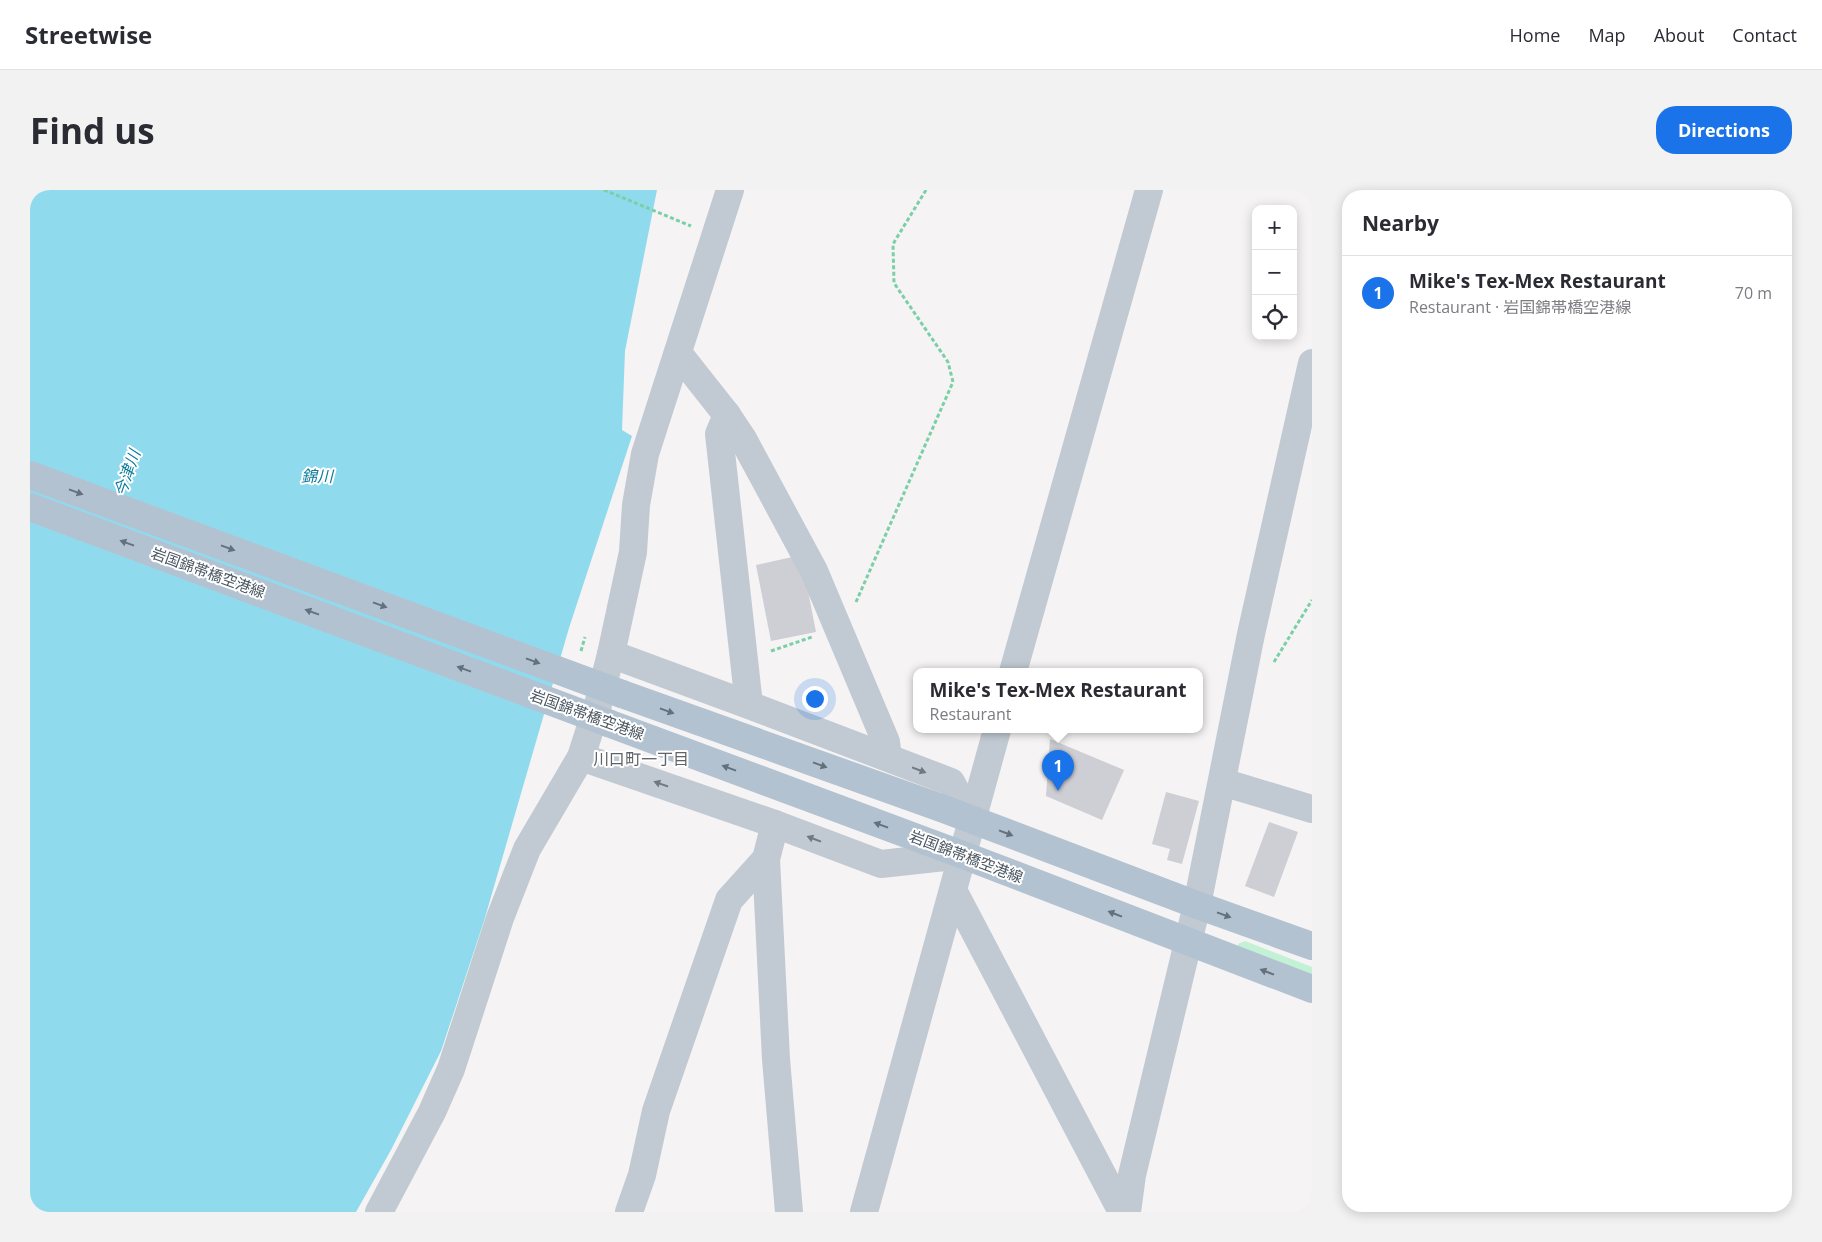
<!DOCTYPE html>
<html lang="en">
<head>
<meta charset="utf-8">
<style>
	:root { --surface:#fff; --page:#f2f2f3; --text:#2b2b33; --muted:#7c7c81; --line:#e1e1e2; --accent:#1a73e8 }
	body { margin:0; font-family:"Open Sans","Noto Sans JP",sans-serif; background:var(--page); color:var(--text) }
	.controls { position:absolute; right:15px; top:15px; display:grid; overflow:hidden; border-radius:10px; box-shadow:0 2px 12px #0003 }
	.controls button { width:45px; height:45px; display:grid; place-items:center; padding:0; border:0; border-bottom:1px solid var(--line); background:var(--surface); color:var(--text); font:25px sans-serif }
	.you { position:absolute; left:784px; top:508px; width:18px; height:18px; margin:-12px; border:4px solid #fff; border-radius:50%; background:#1a73e8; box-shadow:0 0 0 8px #1a73e833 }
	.badge { display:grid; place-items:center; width:32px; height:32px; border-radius:50%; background:var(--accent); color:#fff; font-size:16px; font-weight:700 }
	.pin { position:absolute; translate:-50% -41px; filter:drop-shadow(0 1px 2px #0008) }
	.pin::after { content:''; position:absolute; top:26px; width:18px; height:15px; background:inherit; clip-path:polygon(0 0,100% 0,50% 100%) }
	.popup { position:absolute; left:883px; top:478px; width:290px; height:65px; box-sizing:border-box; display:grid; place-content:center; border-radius:10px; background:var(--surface); filter:drop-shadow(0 1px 4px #0005); font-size:16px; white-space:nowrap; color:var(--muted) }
	.popup b { font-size:19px; color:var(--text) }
	.popup::after { content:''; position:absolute; left:50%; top:100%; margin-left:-10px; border:10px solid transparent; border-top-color:var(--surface) }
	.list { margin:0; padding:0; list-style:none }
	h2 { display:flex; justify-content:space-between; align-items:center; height:65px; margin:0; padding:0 20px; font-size:21px }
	h2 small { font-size:16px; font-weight:400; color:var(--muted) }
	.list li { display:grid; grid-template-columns:32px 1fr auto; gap:15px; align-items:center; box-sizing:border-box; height:75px; padding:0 20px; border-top:1px solid var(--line) }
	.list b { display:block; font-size:19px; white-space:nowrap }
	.list p { margin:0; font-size:16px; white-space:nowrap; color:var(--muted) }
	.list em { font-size:16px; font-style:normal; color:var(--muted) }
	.icon { flex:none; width:28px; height:28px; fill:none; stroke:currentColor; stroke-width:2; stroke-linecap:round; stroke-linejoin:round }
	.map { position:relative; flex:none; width:1282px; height:1022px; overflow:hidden; border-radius:20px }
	header { display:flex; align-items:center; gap:30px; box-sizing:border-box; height:70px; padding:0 25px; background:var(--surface); border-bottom:1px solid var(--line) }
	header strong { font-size:24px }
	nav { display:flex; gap:28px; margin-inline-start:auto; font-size:18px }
	.intro { display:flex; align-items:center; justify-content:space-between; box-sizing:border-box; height:120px; padding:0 30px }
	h1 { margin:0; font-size:35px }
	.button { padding:12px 22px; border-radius:20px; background:var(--accent); color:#fff; font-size:18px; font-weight:700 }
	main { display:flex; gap:30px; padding:0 30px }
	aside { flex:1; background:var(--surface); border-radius:20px; box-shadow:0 2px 12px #0003 }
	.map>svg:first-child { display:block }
	.green { fill:#c3f1d5 }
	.water { fill:#90daee }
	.building { fill:#cdcfd5 }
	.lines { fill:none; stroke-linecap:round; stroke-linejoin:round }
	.path { stroke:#7ad0a6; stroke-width:3; stroke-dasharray:4 2.5; stroke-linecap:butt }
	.minor { stroke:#c1cad2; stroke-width:28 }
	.major { stroke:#b3c2d1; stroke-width:28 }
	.major-bridge { stroke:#b3c2d1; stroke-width:28 }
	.oneway { fill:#64717d }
	.oneway2 { fill:#6e7983 }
	.labels { text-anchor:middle; stroke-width:4; stroke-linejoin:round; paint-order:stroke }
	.street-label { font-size:15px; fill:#4a5661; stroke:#fff }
	.water-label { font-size:16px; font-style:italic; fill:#0c7c9b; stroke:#fff }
	.neighbourhood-label { font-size:16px; fill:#5f6368; stroke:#fff }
</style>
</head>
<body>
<header>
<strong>Streetwise</strong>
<nav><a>Home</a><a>Map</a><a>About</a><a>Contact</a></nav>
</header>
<div class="intro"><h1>Find us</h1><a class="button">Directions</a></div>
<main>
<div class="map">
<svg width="1282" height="1022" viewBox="0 0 1282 1022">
	<rect width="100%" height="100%" fill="#f5f3f3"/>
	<path class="green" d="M1215,751L1282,777V791L1207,760L1208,754Z"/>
	<path class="water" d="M0,0H627L595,161L592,240L602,246L539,438L454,731L411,861L361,960L326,1022H0Z"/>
	<g class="building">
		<path d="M771,365L786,442L741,451L726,375Z"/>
		<path d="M1020,549L1094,580L1072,630L1016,606Z"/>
		<path d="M1136,602L1169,611L1152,674L1137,670L1140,659L1122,654Z"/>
		<path d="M1239,632L1268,642L1244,707L1215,696Z"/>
	</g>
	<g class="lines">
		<g class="path">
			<path d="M574,0L661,36"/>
			<path d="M826,412L923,192L918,172L864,93L863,54L896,0"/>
			<path d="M551,461L555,447"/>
			<path d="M741,461L782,447"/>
			<path d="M1244,472L1282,410"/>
		</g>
		<g class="minor">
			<path d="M648,163L697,225L713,249L784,381L856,552L858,567"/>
			<path d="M697,225L689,244L719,515"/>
			<path d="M581,464L719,515L921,592L942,630"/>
			<path d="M983,482L1119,0"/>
			<path d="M551,567L745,634L851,674L933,665"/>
			<path d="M1192,592L1282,619"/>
			<path d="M745,634L736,669L746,869L759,1022"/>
			<path d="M924,702L1092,1022"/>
			<path d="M349,1022L402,922L421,879L470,728L497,659L551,567L569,511L581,464L603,362L606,315L615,264L700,0"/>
			<path d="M599,1022L612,985L626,921L699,710L736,669"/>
			<path d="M834,1022L967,540"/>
			<path d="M1097,1022L1102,985L1167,715L1221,444L1282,173"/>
		</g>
		<g class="major">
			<path d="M592,504L914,619L1167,715L1282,756"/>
			<path d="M578,533L933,665L1282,799"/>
		</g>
		<g class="major-bridge">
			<path d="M0,285L592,504"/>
			<path d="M0,317L578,533"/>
		</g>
	</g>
	<defs><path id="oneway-solid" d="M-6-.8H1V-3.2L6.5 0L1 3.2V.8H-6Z" transform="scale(1.25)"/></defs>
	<g class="oneway">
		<use href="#oneway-solid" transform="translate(46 302) rotate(20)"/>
		<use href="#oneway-solid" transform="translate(97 353) rotate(-160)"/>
		<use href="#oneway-solid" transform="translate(198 358) rotate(20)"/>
		<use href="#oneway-solid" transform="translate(350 415) rotate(20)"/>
		<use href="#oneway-solid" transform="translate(282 422) rotate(-160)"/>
		<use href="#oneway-solid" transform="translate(503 471) rotate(20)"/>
		<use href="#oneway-solid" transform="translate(434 479) rotate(-160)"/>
		<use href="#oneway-solid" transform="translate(637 521) rotate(20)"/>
		<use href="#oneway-solid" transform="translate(790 575) rotate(20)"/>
		<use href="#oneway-solid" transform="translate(699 578) rotate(-160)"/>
		<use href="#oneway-solid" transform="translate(851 635) rotate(-160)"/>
		<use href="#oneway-solid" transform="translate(976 643) rotate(21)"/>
		<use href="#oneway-solid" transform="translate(1085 724) rotate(-159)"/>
		<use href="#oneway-solid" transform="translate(1194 725) rotate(20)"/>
		<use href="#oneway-solid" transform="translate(1237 782) rotate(-159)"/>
	</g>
	<g class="oneway2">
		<use href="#oneway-solid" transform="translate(889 580) rotate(21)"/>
		<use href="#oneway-solid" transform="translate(631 594) rotate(-161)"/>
		<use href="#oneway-solid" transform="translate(784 649) rotate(-159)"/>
	</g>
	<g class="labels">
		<g class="street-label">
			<text transform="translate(178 383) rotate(20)" y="5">岩国錦帯橋空港線</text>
			<text transform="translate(557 525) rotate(20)" y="5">岩国錦帯橋空港線</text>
			<text transform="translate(936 667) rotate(21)" y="5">岩国錦帯橋空港線</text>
		</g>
		<g class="water-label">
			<text transform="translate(97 283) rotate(-71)" y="6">今津川</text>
			<text x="287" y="292">錦川</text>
		</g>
		<g class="neighbourhood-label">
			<text x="611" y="575">川口町一丁目</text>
		</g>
	</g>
</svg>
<div class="controls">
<button>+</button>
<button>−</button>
<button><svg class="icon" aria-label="locate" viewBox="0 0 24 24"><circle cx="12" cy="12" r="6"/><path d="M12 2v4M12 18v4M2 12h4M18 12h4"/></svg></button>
</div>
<div class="you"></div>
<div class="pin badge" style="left:1028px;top:601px">1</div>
<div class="popup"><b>Mike's Tex-Mex Restaurant</b>Restaurant</div>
</div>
<aside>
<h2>Nearby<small></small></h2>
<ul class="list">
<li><span class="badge">1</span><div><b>Mike's Tex-Mex Restaurant</b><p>Restaurant · 岩国錦帯橋空港線</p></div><em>70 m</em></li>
</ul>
</aside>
</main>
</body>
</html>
